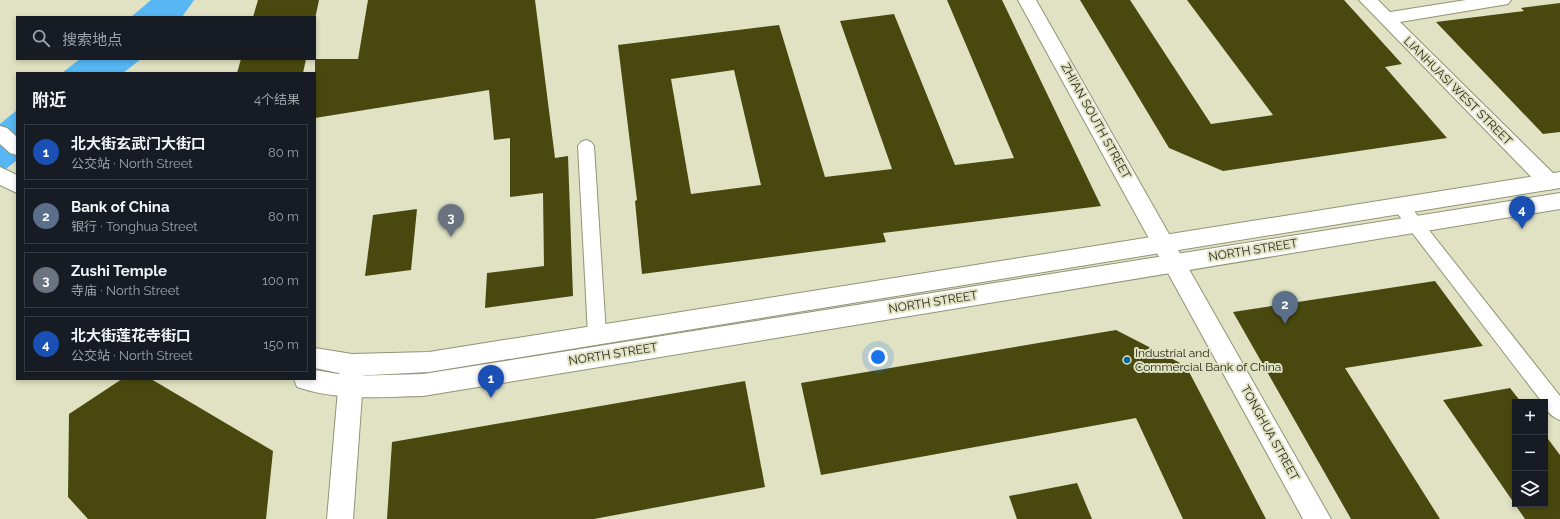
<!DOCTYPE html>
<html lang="zh">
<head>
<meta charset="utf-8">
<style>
	:root { --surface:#171b24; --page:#242831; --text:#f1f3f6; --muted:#9ea1a6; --line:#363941; --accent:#db2777 }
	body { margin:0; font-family:Raleway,"Noto Sans SC",sans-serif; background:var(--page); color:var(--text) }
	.controls { position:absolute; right:12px; bottom:12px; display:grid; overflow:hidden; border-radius:0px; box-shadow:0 2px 6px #0003 }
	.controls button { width:36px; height:36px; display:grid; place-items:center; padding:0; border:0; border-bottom:1px solid var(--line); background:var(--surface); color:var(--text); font:20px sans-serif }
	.you { position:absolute; left:878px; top:357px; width:14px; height:14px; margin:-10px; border:3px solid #fff; border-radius:50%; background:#1a73e8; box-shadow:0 0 0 6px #1a73e833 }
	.badge { display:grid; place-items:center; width:26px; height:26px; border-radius:50%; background:var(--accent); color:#fff; font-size:13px; font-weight:700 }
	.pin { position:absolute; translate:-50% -33px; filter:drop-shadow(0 1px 2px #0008) }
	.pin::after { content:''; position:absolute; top:21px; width:14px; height:12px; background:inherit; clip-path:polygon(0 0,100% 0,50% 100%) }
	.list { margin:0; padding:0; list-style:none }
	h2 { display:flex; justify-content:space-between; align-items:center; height:52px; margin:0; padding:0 16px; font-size:17px }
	h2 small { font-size:13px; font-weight:400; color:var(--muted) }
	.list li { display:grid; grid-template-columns:26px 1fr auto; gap:12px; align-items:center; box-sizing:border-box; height:56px; margin:0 8px 8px; padding:0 8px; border:1px solid var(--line); border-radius:0px }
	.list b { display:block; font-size:15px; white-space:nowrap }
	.list p { margin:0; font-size:13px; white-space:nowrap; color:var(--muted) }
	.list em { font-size:13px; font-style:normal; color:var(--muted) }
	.icon { flex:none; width:22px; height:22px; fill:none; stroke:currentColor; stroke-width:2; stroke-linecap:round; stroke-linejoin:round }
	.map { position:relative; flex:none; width:1560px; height:519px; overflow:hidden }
	.search { position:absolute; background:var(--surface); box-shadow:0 2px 6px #0003; left:16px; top:16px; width:300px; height:44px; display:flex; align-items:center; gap:10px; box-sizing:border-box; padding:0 14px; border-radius:0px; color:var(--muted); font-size:15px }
	.panel { position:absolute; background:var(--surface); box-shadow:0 2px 6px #0003; left:16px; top:72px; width:300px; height:308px; border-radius:0px }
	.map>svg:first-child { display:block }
	.water { fill:#57b7f5 }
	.building { fill:#49490f; fill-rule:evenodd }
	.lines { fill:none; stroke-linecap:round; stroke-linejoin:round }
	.service-casing { stroke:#919376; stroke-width:2 }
	.minor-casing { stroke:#919376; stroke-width:2 }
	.tertiary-casing { stroke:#919376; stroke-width:2 }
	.service { fill:#fff; fill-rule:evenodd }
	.minor { fill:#fff; fill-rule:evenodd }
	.tertiary { fill:#fff; fill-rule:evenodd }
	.poi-dot { fill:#096796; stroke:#e0e2c3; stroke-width:1.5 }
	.labels { text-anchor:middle; stroke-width:4; stroke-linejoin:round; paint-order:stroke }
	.street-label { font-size:12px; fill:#28291d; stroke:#e0e2c3 }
	.poi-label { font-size:12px; fill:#28291d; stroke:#e0e2c3; text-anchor:start }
</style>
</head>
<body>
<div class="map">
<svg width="1560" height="519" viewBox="0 0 1560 519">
	<rect width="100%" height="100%" fill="#e0e2c3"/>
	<g class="water">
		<path d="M151,0H194L182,17H131Z"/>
		<path d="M80,59H141L123,73H62Z"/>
		<path d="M17,110V160L0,174V124Z"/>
	</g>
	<g class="building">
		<path d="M258,0H319L315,19V17H253Z"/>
		<path d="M368,0H535L555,158L568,156L573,296L485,308L487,273L544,266L543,193L510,197V138L494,140L489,90L315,118V59H358Z"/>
		<path d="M947,0H1002L1101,206L883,233L886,242L642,274L635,201L637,200L618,45L779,25L825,177L892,169L840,21L894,14L955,165L1014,158ZM734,70L761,185L691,194L671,79Z"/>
		<path d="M1080,0H1130L1211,124L1273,115L1187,0H1344L1402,64L1385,67L1447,138L1223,171L1169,148Z"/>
		<path d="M1560,3V132L1543,134L1436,22L1524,11L1521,8Z"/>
		<path d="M241,59H306L303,73H237Z"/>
		<path d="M417,209L411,270L365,276L373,215Z"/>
		<path d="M1435,281L1483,346L1345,368L1440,519H1351L1233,312Z"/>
		<path d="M1116,330L1186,366L1266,519H1183L1136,418L821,475L801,383Z"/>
		<path d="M122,379H151L273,451L266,519H88L68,497L69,414Z"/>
		<path d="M745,381L765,487L594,519H387L392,442Z"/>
		<path d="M1510,388L1521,402H1515V504H1545V435L1560,455V519H1525L1443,400Z"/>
		<path d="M1077,483L1092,519H1017L1009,496Z"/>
	</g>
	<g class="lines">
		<g class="service-casing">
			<g id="service">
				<path d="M586,140L591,142L594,146L606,334L603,339L597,342L591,339L588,334L578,146L581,142Z"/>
				<path d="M1400,199L1406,201L1560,396V420C1552,417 1545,411 1545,402H1542L1394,209L1392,205L1394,201Z"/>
			</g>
		</g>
		<g class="minor-casing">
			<g id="minor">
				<path d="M1018,0H1036L1331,519H1303Z"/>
				<path d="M1359,0H1378L1390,12L1466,0H1511L1508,4L1400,22L1556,176L1559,182L1556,188L1549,190L1542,188Z"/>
				<path d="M352,355L360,359L364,366L353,519H327L340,366L344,359Z"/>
			</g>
		</g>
		<g class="tertiary-casing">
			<g id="tertiary">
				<path d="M0,126L7,128L17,137V155L10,153L0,144Z"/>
				<path d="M0,167L17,175V193L0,185Z"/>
				<path d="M1560,172V188L429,372L352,376L315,368V348L352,354L429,352Z"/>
				<path d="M1560,193V209L423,396C381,397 338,401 297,387L294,379H315V370L350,376L423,374Z"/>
			</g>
		</g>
		<use href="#service" class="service"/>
		<use href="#minor" class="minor"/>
		<use href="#tertiary" class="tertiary"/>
	</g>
	<circle class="poi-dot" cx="1127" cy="360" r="4"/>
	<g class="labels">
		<g class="street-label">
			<text transform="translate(1458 91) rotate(45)" y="4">LIANHUASI WEST STREET</text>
			<text transform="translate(1096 121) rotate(61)" y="4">ZHI'AN SOUTH STREET</text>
			<text transform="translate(1253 250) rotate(-9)" y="4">NORTH STREET</text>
			<text transform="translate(933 302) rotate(-9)" y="4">NORTH STREET</text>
			<text transform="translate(613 354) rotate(-9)" y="4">NORTH STREET</text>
			<text transform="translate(1270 433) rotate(61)" y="4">TONGHUA STREET</text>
		</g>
		<g class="poi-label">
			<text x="1135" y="357">Industrial and<tspan x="1135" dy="14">Commercial Bank of China</tspan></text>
		</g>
	</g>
</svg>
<div class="controls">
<button>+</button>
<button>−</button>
<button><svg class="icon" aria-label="layers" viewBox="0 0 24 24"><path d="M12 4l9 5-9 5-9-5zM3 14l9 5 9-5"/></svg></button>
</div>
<div class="you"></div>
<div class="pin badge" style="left:491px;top:398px;background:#1a4fb4">1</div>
<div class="pin badge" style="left:1285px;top:324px;background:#5c6f8a">2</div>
<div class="pin badge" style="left:451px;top:237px;background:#6b7280">3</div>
<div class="pin badge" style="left:1522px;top:229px;background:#1a4fb4">4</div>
<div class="search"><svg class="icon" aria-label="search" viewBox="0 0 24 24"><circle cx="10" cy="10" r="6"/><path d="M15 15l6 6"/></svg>搜索地点</div>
<section class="panel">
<h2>附近<small>4个结果</small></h2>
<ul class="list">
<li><span class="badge" style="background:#1a4fb4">1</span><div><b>北大街玄武门大街口</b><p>公交站 · North Street</p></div><em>80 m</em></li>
<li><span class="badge" style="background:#5c6f8a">2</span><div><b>Bank of China</b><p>银行 · Tonghua Street</p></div><em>80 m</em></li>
<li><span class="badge" style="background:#6b7280">3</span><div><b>Zushi Temple</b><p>寺庙 · North Street</p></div><em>100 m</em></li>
<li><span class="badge" style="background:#1a4fb4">4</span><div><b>北大街莲花寺街口</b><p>公交站 · North Street</p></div><em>150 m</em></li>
</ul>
</section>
</div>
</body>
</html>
